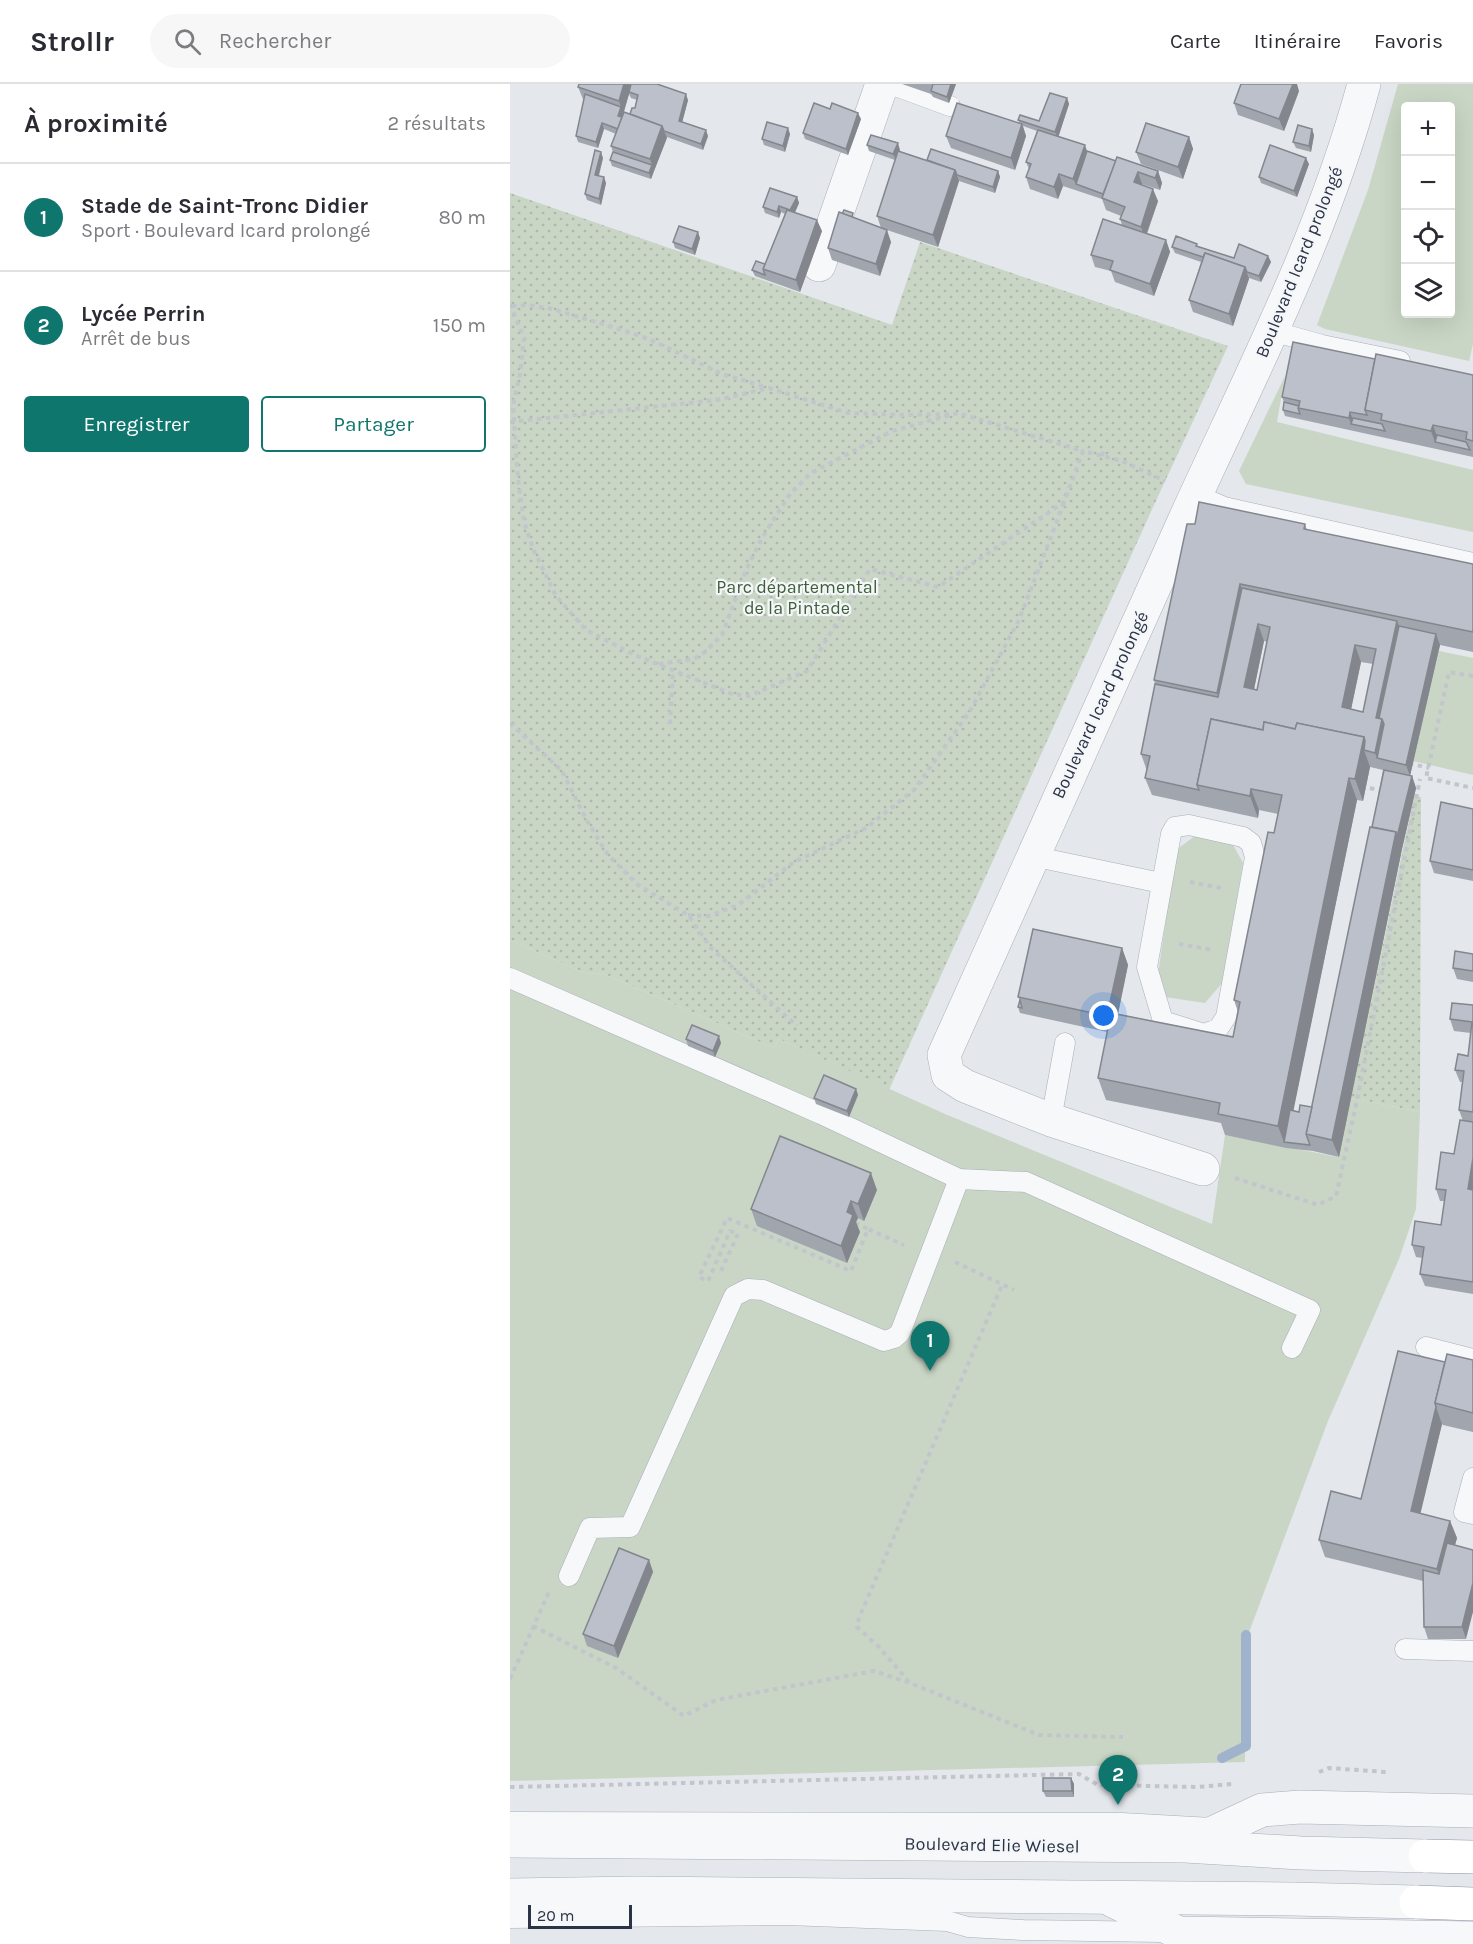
<!DOCTYPE html>
<html lang="fr">
<head>
<meta charset="utf-8">
<style>
	:root { --surface:#fff; --page:#f7f7f7; --text:#2b2b33; --muted:#7c7c81; --line:#e1e1e2; --accent:#0f766e }
	body { margin:0; font-family:Karla,sans-serif; background:var(--page); color:var(--text) }
	.controls { position:absolute; right:18px; top:18px; display:grid; overflow:hidden; border-radius:6px; box-shadow:0 6px 24px #0002 }
	.controls button { width:54px; height:54px; display:grid; place-items:center; padding:0; border:0; border-bottom:2px solid var(--line); background:var(--surface); color:var(--text); font:30px sans-serif }
	.scale { position:absolute; left:18px; bottom:15px; width:104px; box-sizing:border-box; padding-left:6px; border:3px solid #2b3445; border-top:0; font-size:16px; line-height:21px; white-space:nowrap; color:#2b3445; -webkit-text-stroke:4px #f4f6f9; paint-order:stroke }
	.you { position:absolute; left:594px; top:932px; width:21px; height:21px; margin:-15px; border:4px solid #fff; border-radius:50%; background:#1a73e8; box-shadow:0 0 0 9px #1a73e833 }
	.badge { display:grid; place-items:center; width:39px; height:39px; border-radius:50%; background:var(--accent); color:#fff; font-size:20px; font-weight:700 }
	.pin { position:absolute; translate:-50% -50px; filter:drop-shadow(0 2px 3px #0008) }
	.pin::after { content:''; position:absolute; top:32px; width:21px; height:18px; background:inherit; clip-path:polygon(0 0,100% 0,50% 100%) }
	.list { margin:0; padding:0; list-style:none }
	h2 { display:flex; justify-content:space-between; align-items:center; height:78px; margin:0; padding:0 24px; font-size:26px }
	h2 small { font-size:20px; font-weight:400; color:var(--muted) }
	.list li { display:grid; grid-template-columns:39px 1fr auto; gap:18px; align-items:center; box-sizing:border-box; height:108px; padding:0 24px; border-top:2px solid var(--line) }
	.list b { display:block; font-size:22px; white-space:nowrap }
	.list p { margin:0; font-size:20px; white-space:nowrap; color:var(--muted) }
	.list em { font-size:20px; font-style:normal; color:var(--muted) }
	.actions { display:flex; gap:12px; padding:18px 24px }
	.actions a { flex:1; padding:14px 0; border:2px solid var(--accent); border-radius:6px; text-align:center; font-size:21px; color:var(--accent) }
	.actions .main { background:var(--accent); color:#fff }
	.icon { flex:none; width:33px; height:33px; fill:none; stroke:currentColor; stroke-width:2; stroke-linecap:round; stroke-linejoin:round }
	.map { position:relative; flex:none; width:963px; height:1860px; overflow:hidden }
	header { display:flex; align-items:center; gap:36px; box-sizing:border-box; height:84px; padding:0 30px; background:var(--surface); border-bottom:2px solid var(--line) }
	header strong { font-size:28px }
	nav { display:flex; gap:33px; margin-inline-start:auto; font-size:21px }
	.search { width:420px; height:54px; background:var(--page); display:flex; align-items:center; gap:15px; box-sizing:border-box; padding:0 21px; border-radius:33px; color:var(--muted); font-size:22px }
	main { display:flex }
	aside { flex:1; background:var(--surface) }
	.map>svg:first-child { display:block }
	.park { fill:url(#park-dots) }
	.garden { fill:#c9d6c5; fill-rule:evenodd }
	.lines { fill:none; stroke-linecap:round; stroke-linejoin:round }
	.stream { stroke:#9fb4cc; stroke-width:10 }
	.service-casing { stroke:#a9aeb7; stroke-width:21 }
	.minor-casing { stroke:#a9aeb7; stroke-width:34 }
	.tertiary-casing { stroke:#a9aeb7; stroke-width:34 }
	.trunk-casing { stroke:#8b94a3; stroke-width:34 }
	.path { stroke:#c2c5cb; stroke-width:4; stroke-dasharray:4.5 4.5; stroke-linecap:butt }
	.service { stroke:#f7f8fa; stroke-width:20 }
	.minor { stroke:#f7f8fa; stroke-width:33 }
	.tertiary { stroke:#f7f8fa; stroke-width:33 }
	.trunk { stroke:#fff; stroke-width:33 }
	.wall { fill:#a1a5ae; fill-rule:evenodd }
	.shaded-wall { fill:#83868d }
	.building { fill:#bbc0ca; stroke:#83868d; stroke-width:1.5; fill-rule:evenodd }
	.labels { text-anchor:middle; stroke-width:4.5; stroke-linejoin:round; paint-order:stroke }
	.street-label { font-size:18px; fill:#2b3445; stroke:#f4f6f9 }
	.park-label { font-size:18px; fill:#3f6138; stroke:#f4f6f9 }
</style>
</head>
<body>
<header>
<strong>Strollr</strong>
<div class="search"><svg class="icon" aria-label="search" viewBox="0 0 24 24"><circle cx="10" cy="10" r="6"/><path d="M15 15l6 6"/></svg>Rechercher</div>
<nav><a>Carte</a><a>Itinéraire</a><a>Favoris</a></nav>
</header>
<main>
<aside>
<h2>À proximité<small>2 résultats</small></h2>
<ul class="list">
<li><span class="badge">1</span><div><b>Stade de Saint-Tronc Didier</b><p>Sport · Boulevard Icard prolongé</p></div><em>80 m</em></li>
<li><span class="badge">2</span><div><b>Lycée Perrin</b><p>Arrêt de bus</p></div><em>150 m</em></li>
</ul>
<div class="actions"><a class="main">Enregistrer</a><a>Partager</a></div>
</aside>
<div class="map">
<svg width="963" height="1860" viewBox="0 0 963 1860">
	<defs>
		<pattern id="park-dots" width="8" height="8" patternUnits="userSpaceOnUse" patternTransform="scale(1.5)"><rect width="8" height="8" fill="#c9d6c5"/><path d="M2 2h.1M6 6h.1" fill="none" stroke="#adb8ab" stroke-width="1.8" stroke-linecap="round"/></pattern>
	</defs>
	<rect width="100%" height="100%" fill="#e4e7ec"/>
	<g class="park">
		<path d="M0,109L382,241L410,158L718,262L644,421L379,1006L269,955L264,964L92,889L77,890L0,856Z"/>
		<path d="M904,712L911,713L910,1028L841,1014Z"/>
	</g>
	<g class="garden">
		<path d="M888,0H963V260L959,277L815,245L807,241L858,106ZM896,22H940V230H896Z"/>
		<path d="M775,292L767,338L963,386V448L736,400L729,387Z"/>
		<path d="M929,567L963,574V691L903,677Z"/>
		<path d="M685,752L722,759L733,779L713,898L695,919L655,913L648,890L666,766Z"/>
		<path d="M0,856L77,890L92,889L264,964L269,955L435,1030L702,1140L715,1051L828,1073L841,1014L910,1028L906,1125L889,1175L818,1337L735,1559V1678L0,1697Z"/>
	</g>
	<g class="lines">
		<path class="stream" d="M712,1674L736,1662V1551"/>
		<g class="service-casing">
			<g id="service">
				<path d="M380,0L440,22"/>
				<path d="M762,247L812,261L890,277"/>
				<path d="M686,411L714,423L963,479"/>
				<path d="M679,741L733,753L741,759L745,773L716,933L708,945L694,950L653,937L637,883L661,750L665,743Z"/>
				<path d="M522,772L651,799"/>
				<path d="M0,894L311,1030L449,1095L516,1098L800,1226L782,1264"/>
				<path d="M541,1036L555,959"/>
				<path d="M916,1263L963,1275"/>
				<path d="M963,1394L954,1428L963,1430"/>
				<path d="M59,1492L80,1444L120,1443L224,1212L238,1205L253,1206L374,1257L384,1254L390,1249L449,1095"/>
				<path d="M895,1565L963,1567"/>
				<path d="M0,1738L612,1739L702,1744"/>
				<path d="M0,1834L277,1831L437,1837L458,1843L513,1846L653,1848"/>
			</g>
		</g>
		<g class="minor-casing">
			<g id="minor">
				<path d="M309,181L372,0"/>
				<path d="M693,1085L541,1036L455,1002L438,991L434,971C513,793 593,615 674,437C739,294 813,153 854,0"/>
			</g>
		</g>
		<g class="tertiary-casing">
			<g id="tertiary">
				<path d="M0,1757L675,1762L791,1769L915,1772"/>
				<path d="M679,1760L752,1726L790,1723L963,1727"/>
				<path d="M0,1811L127,1809L782,1815L906,1818"/>
				<path d="M603,1817L669,1849L963,1854"/>
			</g>
		</g>
		<g class="trunk-casing">
			<g id="trunk">
				<path d="M915,1772L963,1773"/>
				<path d="M906,1818L963,1820"/>
			</g>
		</g>
		<g class="path">
			<path d="M0,220L14,254L10,290L3,321L8,395L14,438L24,467L46,512L76,546L125,571L222,610L239,612L297,587L360,485L428,503L554,418L573,367L612,377L655,397"/>
			<path d="M2,222L18,221L42,225L106,244L139,255L212,290L256,303"/>
			<path d="M0,338L207,316L259,304L338,329L395,331L440,330"/>
			<path d="M592,372L594,363"/>
			<path d="M149,580L184,575L195,568L212,551L237,484L252,454L280,410L301,389L382,347L448,329L573,367"/>
			<path d="M963,592L939,588L916,694L963,704"/>
			<path d="M0,639L52,687L77,737L98,771L128,801L178,831L201,864L287,942"/>
			<path d="M160,640L163,587"/>
			<path d="M901,677L902,680L919,684"/>
			<path d="M860,704L871,707L872,704"/>
			<path d="M680,798L711,804"/>
			<path d="M178,831L199,832L228,821L284,778L356,744L404,706L460,627L509,536L554,419"/>
			<path d="M669,860L703,866"/>
			<path d="M725,1094L808,1121L826,1112L847,1016L910,695"/>
			<path d="M345,1139L358,1145"/>
			<path d="M445,1178L504,1206"/>
			<path d="M211,1187L228,1150L220,1147L198,1197L189,1193L217,1134L341,1187L358,1145L394,1161"/>
			<path d="M23,1542L106,1584L174,1632L206,1616L364,1587L400,1599L529,1651L613,1653"/>
			<path d="M0,1595L39,1508"/>
			<path d="M399,1598L369,1563L347,1543L349,1534L492,1201"/>
			<path d="M809,1688L819,1684L876,1688"/>
			<path d="M0,1703L569,1690L588,1701L688,1703L722,1700"/>
		</g>
		<use href="#service" class="service"/>
		<use href="#minor" class="minor"/>
		<use href="#tertiary" class="tertiary"/>
		<use href="#trunk" class="trunk"/>
	</g>
	<g class="wall">
		<path d="M69,0L178,16L172,38L198,52L193,66L157,53L141,95L102,82L100,76L103,68L101,62L106,50L94,45L88,64L68,58L66,52L74,15H73L68,3ZM119,10L121,14L127,16L125,24L120,30L112,33Z"/>
		<path d="M392,0H446L439,19L423,13L421,10Z"/>
		<path d="M789,7L774,47L728,31L724,19Z"/>
		<path d="M557,14L559,20L548,53L577,67L606,77L648,87L652,99L650,106L632,100V101L648,117L637,150L656,156L660,168L644,212L605,198L601,187L585,183L581,171L612,141L610,135L611,132L596,126L592,115L553,102L548,115L520,105L516,93L519,85L516,78L527,47L513,42L516,52L505,86L441,64L436,52L510,40L508,36L529,37Z"/>
		<path d="M320,25L351,35L338,71L295,55L293,49Z"/>
		<path d="M280,50L275,68L254,61L252,55Z"/>
		<path d="M804,51L801,68L786,64L783,58Z"/>
		<path d="M679,53L683,65L673,95L631,80L626,68Z"/>
		<path d="M357,61L390,66L389,67L417,76L488,87L490,93L485,109L449,97L428,163L371,144L367,132L385,76L359,67Z"/>
		<path d="M93,74L89,92L96,99L91,121L77,116L75,110Z"/>
		<path d="M799,80L787,113L751,99L749,93Z"/>
		<path d="M287,113L289,119L285,128L312,147L290,208L245,192L242,186L255,180L275,130L271,128L269,134L255,129L253,123Z"/>
		<path d="M345,134L381,158L370,192L322,176L318,164Z"/>
		<path d="M190,154L185,171L165,164L163,158Z"/>
		<path d="M687,160L688,162L724,174L758,172L761,178L751,198L739,194L723,242L683,228L679,216L691,178L665,169L662,163Z"/>
		<path d="M865,275L963,291V373L775,332L773,326L774,318L772,313Z"/>
		<path d="M685,440H795L797,446L963,480V568L930,561L900,692H902L906,704L892,765L829,1073L803,1067L776,1064L715,1051L711,1039L596,1016L588,994L597,948L510,929L508,923L510,916L508,913L612,864L618,881L608,930L723,953L728,928L724,916L768,730L749,726L748,734L642,711L635,694L637,687L631,670L645,600L644,596ZM754,557L757,558L747,606L744,605ZM851,578L863,580L853,628L841,625ZM860,683L873,686L862,743L802,1023L789,1028L783,1027L847,716L853,717Z"/>
		<path d="M963,725V797L924,789L920,777Z"/>
		<path d="M963,870V898L947,895L943,884Z"/>
		<path d="M963,921V1210L915,1202L910,1190L913,1174L906,1173L902,1161L931,1141L935,1117H930L926,1105L944,1070L953,1037L949,1026L952,998H950L945,986L958,972L961,949L944,947L940,935Z"/>
		<path d="M176,955L211,959L205,973L178,962Z"/>
		<path d="M346,1005L348,1011L339,1033L306,1020L304,1014Z"/>
		<path d="M367,1106L354,1137L348,1134L346,1138L350,1148L337,1179L247,1142L241,1125Z"/>
		<path d="M963,1276V1348L933,1341L932,1340L910,1429L940,1437L947,1454L945,1461L956,1555H918L914,1543L913,1497L815,1473L809,1456L851,1415L935,1278Z"/>
		<path d="M139,1476L143,1488L108,1574L77,1562L73,1550Z"/>
		<path d="M561,1694L564,1700V1713H536L533,1707Z"/>
	</g>
	<g class="shaded-wall">
		<path d="M114,0H123L119,8V10L111,38L108,32L111,23L109,17Z"/>
		<path d="M441,0H446L439,19L437,13Z"/>
		<path d="M783,0H787L789,7L774,47L769,35Z"/>
		<path d="M176,10L178,16L171,43L169,37Z"/>
		<path d="M557,14L559,20L548,54L545,48Z"/>
		<path d="M348,29L351,35L338,71L336,65Z"/>
		<path d="M92,39L94,45L88,64L86,58Z"/>
		<path d="M512,40L516,52L505,86L501,74Z"/>
		<path d="M152,42L157,54L144,87L140,75Z"/>
		<path d="M278,44L280,50L275,68L273,62Z"/>
		<path d="M802,45L804,51L801,68L799,62Z"/>
		<path d="M196,46L198,52L193,66L191,60Z"/>
		<path d="M679,53L683,65L673,95L668,83Z"/>
		<path d="M388,59L390,66L386,76L383,70Z"/>
		<path d="M575,61L579,73L566,100L563,95Z"/>
		<path d="M91,68L93,74L87,97L85,91Z"/>
		<path d="M796,74L799,80L787,113L784,107Z"/>
		<path d="M142,81L144,87L141,95L139,89Z"/>
		<path d="M445,86L449,97L428,163L423,151Z"/>
		<path d="M488,87L490,93L485,109L483,103Z"/>
		<path d="M648,87L652,99L650,106L645,94Z"/>
		<path d="M628,88L632,100L628,110L624,98Z"/>
		<path d="M549,90L553,102L548,115L544,103Z"/>
		<path d="M94,93L96,99L91,121L89,115Z"/>
		<path d="M643,105L648,117L635,154L631,143Z"/>
		<path d="M287,113L289,119L283,133L280,126Z"/>
		<path d="M269,122L271,128L269,134L267,128Z"/>
		<path d="M307,136L312,147L290,208L286,196Z"/>
		<path d="M377,146L381,158L370,192L366,180Z"/>
		<path d="M188,148L190,154L185,171L182,165Z"/>
		<path d="M656,156L660,168L644,212L640,200Z"/>
		<path d="M758,172L761,178L751,198L749,192Z"/>
		<path d="M735,183L739,195L723,242L719,230Z"/>
		<path d="M840,328L845,341L841,340L839,334Z"/>
		<path d="M923,341L929,358H925L921,347Z"/>
		<path d="M730,500L738,521L715,630L707,609Z"/>
		<path d="M887,537L894,554L867,674L865,669L866,634Z"/>
		<path d="M748,540L754,557L741,620L734,603Z"/>
		<path d="M926,550L930,561L900,692L896,681Z"/>
		<path d="M845,561L851,578L838,640L832,623Z"/>
		<path d="M854,653L859,667L854,666L860,683L853,717L845,695Z"/>
		<path d="M902,692L906,704L892,765L829,1073L822,1056L886,748Z"/>
		<path d="M839,694L847,716L777,1058H774L768,1042Z"/>
		<path d="M741,705L749,726L748,734L740,712Z"/>
		<path d="M612,864L618,881L604,949L597,932Z"/>
		<path d="M209,952L211,959L205,973L203,967Z"/>
		<path d="M346,1005L348,1011L339,1033L337,1027Z"/>
		<path d="M963,1074V1114L958,1105Z"/>
		<path d="M361,1089L367,1106L354,1137L348,1120Z"/>
		<path d="M341,1117L348,1134L346,1138L350,1148L337,1179L331,1162L337,1128Z"/>
		<path d="M926,1323L932,1340L907,1444L901,1427Z"/>
		<path d="M940,1437L947,1454L933,1502L927,1485Z"/>
		<path d="M139,1476L143,1488L108,1574L104,1562Z"/>
		<path d="M963,1499V1528L956,1555L952,1543Z"/>
		<path d="M561,1694L564,1700V1713L562,1707Z"/>
	</g>
	<g class="building">
		<path d="M69,0H114L109,17L68,3Z"/>
		<path d="M121,0H147L176,10L169,37L196,46L191,60L154,47L152,42L120,30L122,24H125L128,11L119,8Z"/>
		<path d="M423,0H441L437,13L421,7Z"/>
		<path d="M731,0H783L769,35L724,19Z"/>
		<path d="M540,9L557,14L545,48L508,36L510,31L529,37Z"/>
		<path d="M75,10L111,23L108,32L112,33L108,45L92,39L86,58L66,52Z"/>
		<path d="M304,19L320,25L322,19L348,29L336,65L293,49Z"/>
		<path d="M447,19L512,40L501,74L436,52Z"/>
		<path d="M114,28L152,42L140,75L101,62Z"/>
		<path d="M257,38L278,44L273,62L252,55Z"/>
		<path d="M636,39L679,53L668,83L626,68Z"/>
		<path d="M788,41L802,45L799,62L783,58Z"/>
		<path d="M528,46L575,61L563,95L549,90L544,103L516,93L521,80L516,78Z"/>
		<path d="M361,51L388,59L383,70L357,61Z"/>
		<path d="M760,61L796,74L784,107L749,93Z"/>
		<path d="M421,65L488,87L483,103L447,91L445,86L417,76Z"/>
		<path d="M85,66L91,68L85,91L94,93L89,115L75,110Z"/>
		<path d="M388,67L445,86L423,151L367,132Z"/>
		<path d="M577,67L606,77L593,110L566,100Z"/>
		<path d="M103,68L142,81L139,89L100,76Z"/>
		<path d="M607,73L648,87L645,94L628,88L624,98L643,105L631,143L610,135L615,123L592,114Z"/>
		<path d="M260,104L287,113L280,126L269,122L267,128L253,123Z"/>
		<path d="M277,126L307,136L286,196L253,185Z"/>
		<path d="M334,126L343,129L342,133L332,130Z"/>
		<path d="M329,128L377,146L366,180L318,164Z"/>
		<path d="M593,135L656,156L640,200L600,186L603,177L581,171Z"/>
		<path d="M169,142L188,148L182,165L163,158Z"/>
		<path d="M666,152L687,160L686,162L724,174L729,160L758,172L749,192L737,188L735,183L695,169L693,173L662,163Z"/>
		<path d="M695,169L735,183L719,230L679,216Z"/>
		<path d="M246,177L255,180L253,185L255,191L242,186Z"/>
		<path d="M783,258L865,275L855,326L857,331L840,328L839,334L788,324L790,317L772,313Z"/>
		<path d="M866,270L963,291V357L956,355L957,348L923,341L921,347L871,336L872,330L855,326Z"/>
		<path d="M774,318L789,322L788,324L790,330L773,326Z"/>
		<path d="M843,334L872,340L875,347L841,340Z"/>
		<path d="M927,351L956,358L960,366L925,358Z"/>
		<path d="M689,418L795,440L794,445L963,480V548L730,500L707,609L644,596L677,440H685Z"/>
		<path d="M732,504L887,537L866,634L872,635L865,669L854,666L855,657L854,653L787,639L785,645L754,638L753,646L701,635L687,701L689,706L635,694L640,672L631,670L645,600L708,613ZM748,540L760,543L747,606L734,603ZM845,561L866,565L853,628L832,623Z"/>
		<path d="M889,542L926,550L896,681L867,674L874,640L872,635L869,634Z"/>
		<path d="M701,635L753,646L754,638L785,645L787,639L854,653L845,695L839,694L768,1042L708,1030L710,1019L588,994L601,929L723,953L730,918L724,916L758,748L764,749L772,711L741,705L740,712L687,701Z"/>
		<path d="M874,686L902,692L887,753L886,748L862,743Z"/>
		<path d="M931,718L963,725V786L920,777Z"/>
		<path d="M860,743L886,748L822,1056L796,1050Z"/>
		<path d="M523,845L612,864L597,932L508,913Z"/>
		<path d="M945,867L963,870V887L943,884Z"/>
		<path d="M510,916L512,924L508,923Z"/>
		<path d="M942,919L963,921V1028L949,1026L954,987L945,986L948,970L958,972L962,938L940,935Z"/>
		<path d="M182,941L209,952L203,967L176,955Z"/>
		<path d="M314,991L346,1005L337,1027L304,1014Z"/>
		<path d="M790,1021L802,1023L796,1050L800,1061L774,1058L780,1026L789,1028Z"/>
		<path d="M950,1036L963,1038V1074L958,1105L963,1106V1198L910,1190L914,1163L902,1161L905,1137L931,1141L936,1106L926,1105L931,1068L944,1070Z"/>
		<path d="M270,1052L361,1089L348,1120L341,1117L337,1128L343,1131L331,1162L241,1125Z"/>
		<path d="M888,1267L935,1278L925,1319L926,1323L901,1427L940,1437L927,1485L809,1456L821,1407L851,1415Z"/>
		<path d="M937,1270L963,1276V1329L925,1319Z"/>
		<path d="M937,1459L963,1466V1499L952,1543H914L913,1486L929,1490Z"/>
		<path d="M109,1464L139,1476L104,1562L73,1550Z"/>
		<path d="M533,1694H561L562,1707H533Z"/>
	</g>
	<g class="labels">
		<g class="street-label">
			<text transform="translate(789 178) rotate(-68)" y="6">Boulevard Icard prolongé</text>
			<text transform="translate(590 621) rotate(-65)" y="6">Boulevard Icard prolongé</text>
			<text transform="translate(482 1761) rotate(1)" y="6">Boulevard Elie Wiesel</text>
		</g>
		<g class="park-label">
			<text x="287" y="509">Parc départemental<tspan x="287" dy="21">de la Pintade</tspan></text>
		</g>
	</g>
</svg>
<div class="controls">
<button>+</button>
<button>−</button>
<button><svg class="icon" aria-label="locate" viewBox="0 0 24 24"><circle cx="12" cy="12" r="6"/><path d="M12 2v4M12 18v4M2 12h4M18 12h4"/></svg></button>
<button><svg class="icon" aria-label="layers" viewBox="0 0 24 24"><path d="M12 4l9 5-9 5-9-5zM3 14l9 5 9-5"/></svg></button>
</div>
<div class="scale">20 m</div>
<div class="you"></div>
<div class="pin badge" style="left:420px;top:1287px">1</div>
<div class="pin badge" style="left:608px;top:1721px">2</div>
</div>
</main>
</body>
</html>
